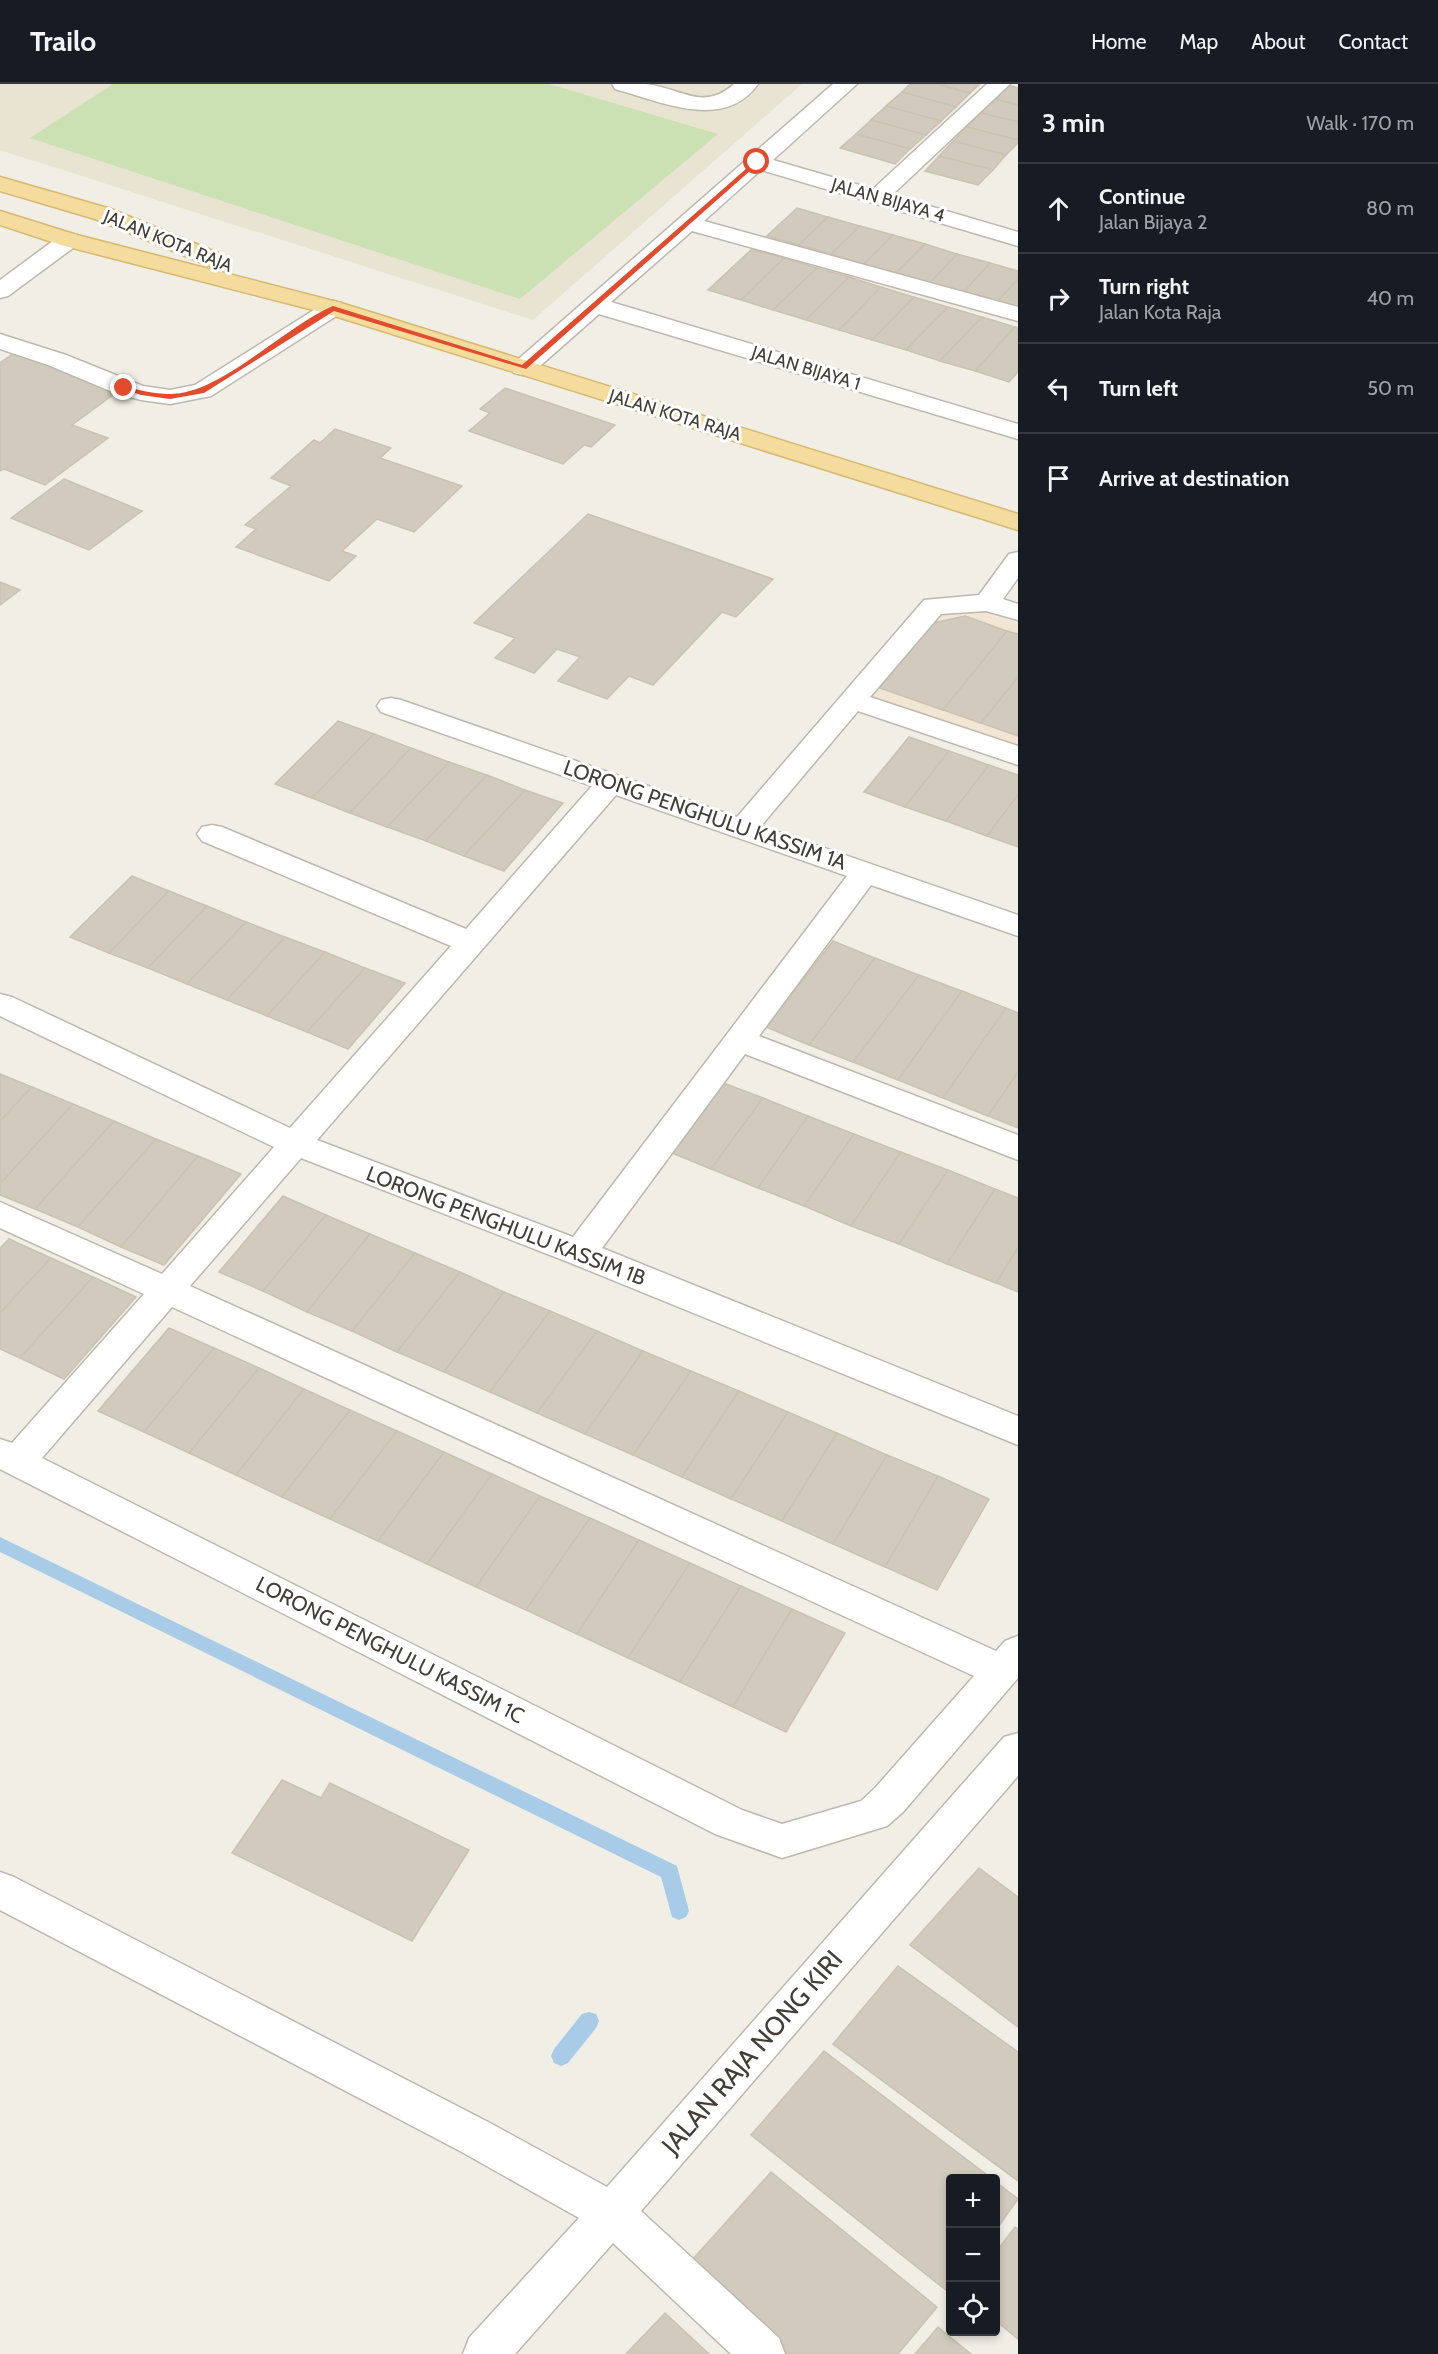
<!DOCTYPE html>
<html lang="en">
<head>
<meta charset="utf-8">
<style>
	:root { --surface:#171b24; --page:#242831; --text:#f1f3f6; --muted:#9ea1a6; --line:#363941 }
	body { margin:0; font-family:Cabin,sans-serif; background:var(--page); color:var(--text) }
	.controls { position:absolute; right:18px; bottom:18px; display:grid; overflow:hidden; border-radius:6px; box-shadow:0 3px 9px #0003 }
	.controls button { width:54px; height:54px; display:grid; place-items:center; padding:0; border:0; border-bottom:2px solid var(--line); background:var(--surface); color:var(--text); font:30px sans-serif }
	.stop { position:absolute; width:18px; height:18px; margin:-14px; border:4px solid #e24b2c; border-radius:50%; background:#fff }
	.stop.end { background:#e24b2c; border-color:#fff; box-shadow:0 2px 6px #0008 }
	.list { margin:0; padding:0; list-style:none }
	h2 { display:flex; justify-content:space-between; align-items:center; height:78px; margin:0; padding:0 24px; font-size:26px }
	h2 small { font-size:20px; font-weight:400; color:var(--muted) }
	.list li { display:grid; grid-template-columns:39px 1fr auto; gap:18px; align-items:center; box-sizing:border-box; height:90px; padding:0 24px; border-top:2px solid var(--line) }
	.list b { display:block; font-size:22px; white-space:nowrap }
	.list p { margin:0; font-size:20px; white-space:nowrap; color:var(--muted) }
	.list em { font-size:20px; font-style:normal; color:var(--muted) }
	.icon { flex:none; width:33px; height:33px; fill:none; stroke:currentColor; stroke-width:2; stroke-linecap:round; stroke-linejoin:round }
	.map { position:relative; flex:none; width:1018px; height:2270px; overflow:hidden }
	header { display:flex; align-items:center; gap:36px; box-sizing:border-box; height:84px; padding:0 30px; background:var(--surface); border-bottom:2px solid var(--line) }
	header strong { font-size:28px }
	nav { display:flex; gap:33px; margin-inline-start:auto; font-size:21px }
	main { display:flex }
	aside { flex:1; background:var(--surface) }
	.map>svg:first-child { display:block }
	.commercial { fill:#f1e5d3 }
	.education { fill:#e9e3d1 }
	.green { fill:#cbe1b3 }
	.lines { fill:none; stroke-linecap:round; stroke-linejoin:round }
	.stream { fill:#a8cce8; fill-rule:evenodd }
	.building { fill:#d1cabd; stroke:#cbc2b1; stroke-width:1.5 }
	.minor-casing { stroke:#beb8ad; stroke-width:3 }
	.major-casing { stroke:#d6b96f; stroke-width:3 }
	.minor { fill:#fff; fill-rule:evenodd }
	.major { fill:#f3dc9d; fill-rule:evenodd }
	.route { fill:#e24b2c }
	.labels { text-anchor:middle; stroke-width:6; stroke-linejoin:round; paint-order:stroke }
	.far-street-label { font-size:18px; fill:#433e36; stroke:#fff }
	.street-label { font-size:21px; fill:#433e36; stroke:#fff }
	.near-street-label { font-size:26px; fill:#433e36; stroke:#fff }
</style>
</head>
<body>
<header>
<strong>Trailo</strong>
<nav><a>Home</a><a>Map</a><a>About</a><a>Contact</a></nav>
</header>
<main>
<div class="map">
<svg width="1018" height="2270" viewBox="0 0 1018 2270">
	<rect width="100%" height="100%" fill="#f1eee6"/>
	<path class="commercial" d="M941,526L979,527L1018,539V663L870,612Z"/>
	<path class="education" d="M0,0H802L533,236L0,66Z"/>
	<path class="green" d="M113,0H549L718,50L520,215L30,54Z"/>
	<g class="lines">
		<g class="stream">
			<path d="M0,1453L677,1782L689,1827L686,1833L679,1836L672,1833L661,1793L0,1468Z"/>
			<path d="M589,1928L596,1930L599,1937L596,1944L568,1979L561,1982L554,1979L551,1972L554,1965L582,1930Z"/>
		</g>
	</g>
	<g class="building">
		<path d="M910,0H938L970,9L956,23L902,8Z"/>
		<path d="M938,0H980L970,9Z"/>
		<path d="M1008,1L1018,4V21L995,15Z"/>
		<path d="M902,8L956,23L941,37L886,22Z"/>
		<path d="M995,15L1018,21V38L981,29Z"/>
		<path d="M886,22L941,37L926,51L871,36Z"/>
		<path d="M981,29L1018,38V56L967,43Z"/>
		<path d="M871,36L926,51L910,65L856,50Z"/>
		<path d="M967,43L1018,56V59L1006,71L953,57Z"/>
		<path d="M856,50L910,65L895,80L840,64Z"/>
		<path d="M953,57L1006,71L993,86L939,72Z"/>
		<path d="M939,72L993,86L978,101L925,87Z"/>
		<path d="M797,124L828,133L799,161L767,152Z"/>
		<path d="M828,133L860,142L831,170L799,161Z"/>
		<path d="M860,142L893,151L864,180L831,170Z"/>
		<path d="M893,151L925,160L896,189L864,180Z"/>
		<path d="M925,160L957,170L930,199L896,189Z"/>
		<path d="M752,165L784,174L741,216L708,206Z"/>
		<path d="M957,170L990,179L963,209L930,199Z"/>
		<path d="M784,174L817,184L773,226L741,216Z"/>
		<path d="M990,179L1018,187V195L996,219L963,209Z"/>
		<path d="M817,184L849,193L806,236L773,226Z"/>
		<path d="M849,193L881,203L839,246L806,236Z"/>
		<path d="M1018,195V225L996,219Z"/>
		<path d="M881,203L914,213L872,256L839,246Z"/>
		<path d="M914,213L948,223L906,266L872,256Z"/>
		<path d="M948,223L982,233L940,277L906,266Z"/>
		<path d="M982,233L1015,243L975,287L940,277Z"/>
		<path d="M1015,243L1018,244V288L1009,298L975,287Z"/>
		<path d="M18,266L121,305L72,341L108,354L45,401L4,385L0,387V279Z"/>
		<path d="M505,304L615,341L591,363L584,361L563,380L469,347L490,329L480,325Z"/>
		<path d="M335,345L391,364L380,374L462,402L414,448L377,435L342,467L356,472L329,497L236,463L256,445L245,441L291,402L271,394L314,356L320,359Z"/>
		<path d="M64,395L142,427L89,466L11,434Z"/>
		<path d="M588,430L773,495L736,533L722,528L653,601L629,592L607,615L558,597L580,573L557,565L534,589L495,574L515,554L474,539Z"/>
		<path d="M0,498L20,506L0,521Z"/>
		<path d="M965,532L1007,547L943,626L871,601L920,542Z"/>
		<path d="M1007,547L1018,550V593L981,639L943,626Z"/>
		<path d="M1018,593V652L981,639Z"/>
		<path d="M338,637L374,650L312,714L275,700Z"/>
		<path d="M374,650L411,664L350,729L312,714Z"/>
		<path d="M909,653L949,667L905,723L864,708Z"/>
		<path d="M411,664L449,678L387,743L350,729Z"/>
		<path d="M949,667L989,681L946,737L905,723Z"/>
		<path d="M449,678L487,691L426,757L387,743Z"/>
		<path d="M989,681L1018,691V711L987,752L946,737Z"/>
		<path d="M487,691L525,706L464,772L426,757Z"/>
		<path d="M525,706L563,719L504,787L464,772Z"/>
		<path d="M1018,711V763L987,752Z"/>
		<path d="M132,792L169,807L109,869L70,853Z"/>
		<path d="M169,807L207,822L148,884L109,869Z"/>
		<path d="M207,822L246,838L187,900L148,884Z"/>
		<path d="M246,838L285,853L227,916L187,900Z"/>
		<path d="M285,853L325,868L267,932L227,916Z"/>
		<path d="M833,857L875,874L809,961L766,943Z"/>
		<path d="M325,868L365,884L307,948L267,932Z"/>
		<path d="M875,874L919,891L853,978L809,961Z"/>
		<path d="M365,884L405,899L348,965L307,948Z"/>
		<path d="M919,891L962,907L898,996L853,978Z"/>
		<path d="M962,907L1006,924L943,1014L898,996Z"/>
		<path d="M1006,924L1018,929V988L988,1032L943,1014Z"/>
		<path d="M1018,988V1044L988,1032Z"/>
		<path d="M0,990L32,1003L0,1037Z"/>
		<path d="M718,997L763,1014L711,1085L667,1067Z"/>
		<path d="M32,1003L73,1020L0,1100V1037Z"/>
		<path d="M763,1014L808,1032L758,1104L711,1085Z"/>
		<path d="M73,1020L114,1037L35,1125L0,1111V1100Z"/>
		<path d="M808,1032L854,1050L804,1122L758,1104Z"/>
		<path d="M114,1037L156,1055L78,1143L35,1125Z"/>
		<path d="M854,1050L901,1068L851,1142L804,1122Z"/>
		<path d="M156,1055L198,1072L121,1163L78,1143Z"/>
		<path d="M901,1068L948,1086L899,1160L851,1142Z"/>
		<path d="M198,1072L241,1090L164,1181L121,1163Z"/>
		<path d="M948,1086L995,1105L947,1180L899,1160Z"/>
		<path d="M995,1105L1018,1114V1164L996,1199L947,1180Z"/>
		<path d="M283,1112L326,1131L263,1207L219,1188Z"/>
		<path d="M326,1131L370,1150L307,1228L263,1207Z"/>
		<path d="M370,1150L415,1169L352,1247L307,1228Z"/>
		<path d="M9,1155L51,1174L0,1229V1164Z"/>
		<path d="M1018,1164V1208L996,1199Z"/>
		<path d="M415,1169L460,1188L397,1268L352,1247Z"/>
		<path d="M51,1174L93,1193L20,1274L0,1265V1229Z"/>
		<path d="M460,1188L504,1208L444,1288L397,1268Z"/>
		<path d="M93,1193L136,1213L64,1295L20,1274Z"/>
		<path d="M504,1208L550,1227L490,1308L444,1288Z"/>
		<path d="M550,1227L597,1247L537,1329L490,1308Z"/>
		<path d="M169,1244L214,1264L144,1348L98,1327Z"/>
		<path d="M597,1247L643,1267L585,1350L537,1329Z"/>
		<path d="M214,1264L259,1284L189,1369L144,1348Z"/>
		<path d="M643,1267L691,1287L633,1371L585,1350Z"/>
		<path d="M259,1284L304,1305L236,1391L189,1369Z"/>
		<path d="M691,1287L739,1307L682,1393L633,1371Z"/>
		<path d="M304,1305L350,1326L282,1413L236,1391Z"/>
		<path d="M739,1307L788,1328L731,1415L682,1393Z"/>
		<path d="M350,1326L397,1347L330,1435L282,1413Z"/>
		<path d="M788,1328L837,1349L782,1437L731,1415Z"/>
		<path d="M397,1347L444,1368L378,1457L330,1435Z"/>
		<path d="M837,1349L887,1371L833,1460L782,1437Z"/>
		<path d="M444,1368L492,1390L427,1480L378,1457Z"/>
		<path d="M887,1371L938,1392L885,1483L833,1460Z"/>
		<path d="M492,1390L540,1412L476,1503L427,1480Z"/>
		<path d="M938,1392L989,1415L937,1506L885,1483Z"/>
		<path d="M540,1412L590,1434L526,1526L476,1503Z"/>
		<path d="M590,1434L639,1456L577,1550L526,1526Z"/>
		<path d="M639,1456L690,1479L628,1574L577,1550Z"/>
		<path d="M690,1479L741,1502L680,1598L628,1574Z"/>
		<path d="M741,1502L792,1525L733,1623L680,1598Z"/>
		<path d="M792,1525L845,1549L786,1648L733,1623Z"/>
		<path d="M282,1696L321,1714L330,1699L469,1766L412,1857L232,1769Z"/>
		<path d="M979,1784L1018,1813V1943L910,1861Z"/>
		<path d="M898,1882L1018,1968V2097L833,1960Z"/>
		<path d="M824,1967L991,2094H950V2202L947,2207L751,2051Z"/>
		<path d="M771,2088L937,2223L898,2270H785L685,2184Z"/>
		<path d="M996,2098L1018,2115L996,2146Z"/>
		<path d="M1015,2143L1018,2145V2255L996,2237V2168Z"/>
		<path d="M665,2229L709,2270H626Z"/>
		<path d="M938,2243L971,2270H915Z"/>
	</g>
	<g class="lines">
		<g class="minor-casing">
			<g id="minor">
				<path d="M612,0C623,0 635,0 646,0C681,4 703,28 734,0H758C724,48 660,17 615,5Z"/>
				<path d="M833,0H857L773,76L873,105L987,0H1010L892,111L1018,148V162L761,86L704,137L1018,223V237L692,147L611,218L1018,340V355L599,230L532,289L523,291L514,289L511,284L514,279Z"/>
				<path d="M69,149L77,151L80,156L77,161L8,212L0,214V196L61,151Z"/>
				<path d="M333,217L341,219L345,224L341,229L211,312L170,320L141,316L115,309L48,281L0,265V250L66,271L143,302L170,306L195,301L325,219Z"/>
				<path d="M1018,468V494L1003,515L1018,520V536L986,527L941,530L870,613L1018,662V681L858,627L761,742L1018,831V852L871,801L759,952L1018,1051V1076L745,970L602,1164L1018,1332V1361L568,1178L301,1074L190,1202L996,1567L1005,1557L1018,1552V1594L903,1728L887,1742L782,1774L715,1750L0,1385V1355L12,1359L144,1210L0,1144V1118L162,1190L274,1063L0,932V910L12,913L290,1044L451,862L202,757L197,750L202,743L212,741L222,743L466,845L592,702L381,628L377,622L381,616L391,614L401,616L737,733L924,516L979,511L1009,470ZM616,711L847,792L573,1153L317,1056ZM172,1223L974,1592L875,1704L861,1717L782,1740L742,1726L42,1374Z"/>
				<path d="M1018,1649V1692L641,2127L779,2254L785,2270H731L613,2159L515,2270H463L469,2254L579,2134L460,2067L0,1826V1788L14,1793L490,2039L607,2103L1004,1653Z"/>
			</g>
		</g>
		<g class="major-casing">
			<g id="major">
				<path d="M0,93L111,125L223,171L227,176L223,181L215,183L207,181L95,135L0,107Z"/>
				<path d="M0,127L77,151L341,219L1018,430V446L325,229L61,161L0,141Z"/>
			</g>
		</g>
		<use href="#minor" class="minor"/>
		<use href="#major" class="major"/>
	</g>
	<path class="route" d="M755,77L760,78L526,285L334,227L204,309L170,315L141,311L120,304L124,302C138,306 154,310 169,310C220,311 285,242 333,222L522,281Z"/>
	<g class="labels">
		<g class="far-street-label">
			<text transform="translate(888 116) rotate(16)" y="6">JALAN BIJAYA 4</text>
			<text transform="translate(168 157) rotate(22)" y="6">JALAN KOTA RAJA</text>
			<text transform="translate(806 284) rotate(17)" y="6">JALAN BIJAYA 1</text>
			<text transform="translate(675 331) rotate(17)" y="6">JALAN KOTA RAJA</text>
		</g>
		<g class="street-label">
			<text transform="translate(705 731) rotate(19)" y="7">LORONG PENGHULU KASSIM 1A</text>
			<text transform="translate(506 1142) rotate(21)" y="7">LORONG PENGHULU KASSIM 1B</text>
			<text transform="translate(390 1566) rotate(27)" y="7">LORONG PENGHULU KASSIM 1C</text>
		</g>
		<g class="near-street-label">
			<text transform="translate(752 1968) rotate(-49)" y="9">JALAN RAJA NONG KIRI</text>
		</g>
	</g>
</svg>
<div class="controls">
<button>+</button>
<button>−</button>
<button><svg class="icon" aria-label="locate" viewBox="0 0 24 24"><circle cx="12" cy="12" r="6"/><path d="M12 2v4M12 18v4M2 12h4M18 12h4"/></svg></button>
</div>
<div class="stop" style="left:757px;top:78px"></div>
<div class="stop end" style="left:124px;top:304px"></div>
</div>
<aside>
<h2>3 min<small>Walk · 170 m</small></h2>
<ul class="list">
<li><svg class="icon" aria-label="ahead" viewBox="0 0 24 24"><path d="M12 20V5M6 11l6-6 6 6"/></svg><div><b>Continue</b><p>Jalan Bijaya 2</p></div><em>80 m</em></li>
<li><svg class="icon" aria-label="right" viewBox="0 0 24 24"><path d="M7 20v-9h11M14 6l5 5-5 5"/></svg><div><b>Turn right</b><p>Jalan Kota Raja</p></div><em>40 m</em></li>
<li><svg class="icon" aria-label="left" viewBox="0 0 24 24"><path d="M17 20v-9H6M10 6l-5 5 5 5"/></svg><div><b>Turn left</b></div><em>50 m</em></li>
<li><svg class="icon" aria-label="arrive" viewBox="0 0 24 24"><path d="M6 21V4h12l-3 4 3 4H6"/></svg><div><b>Arrive at destination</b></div></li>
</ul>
</aside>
</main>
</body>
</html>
